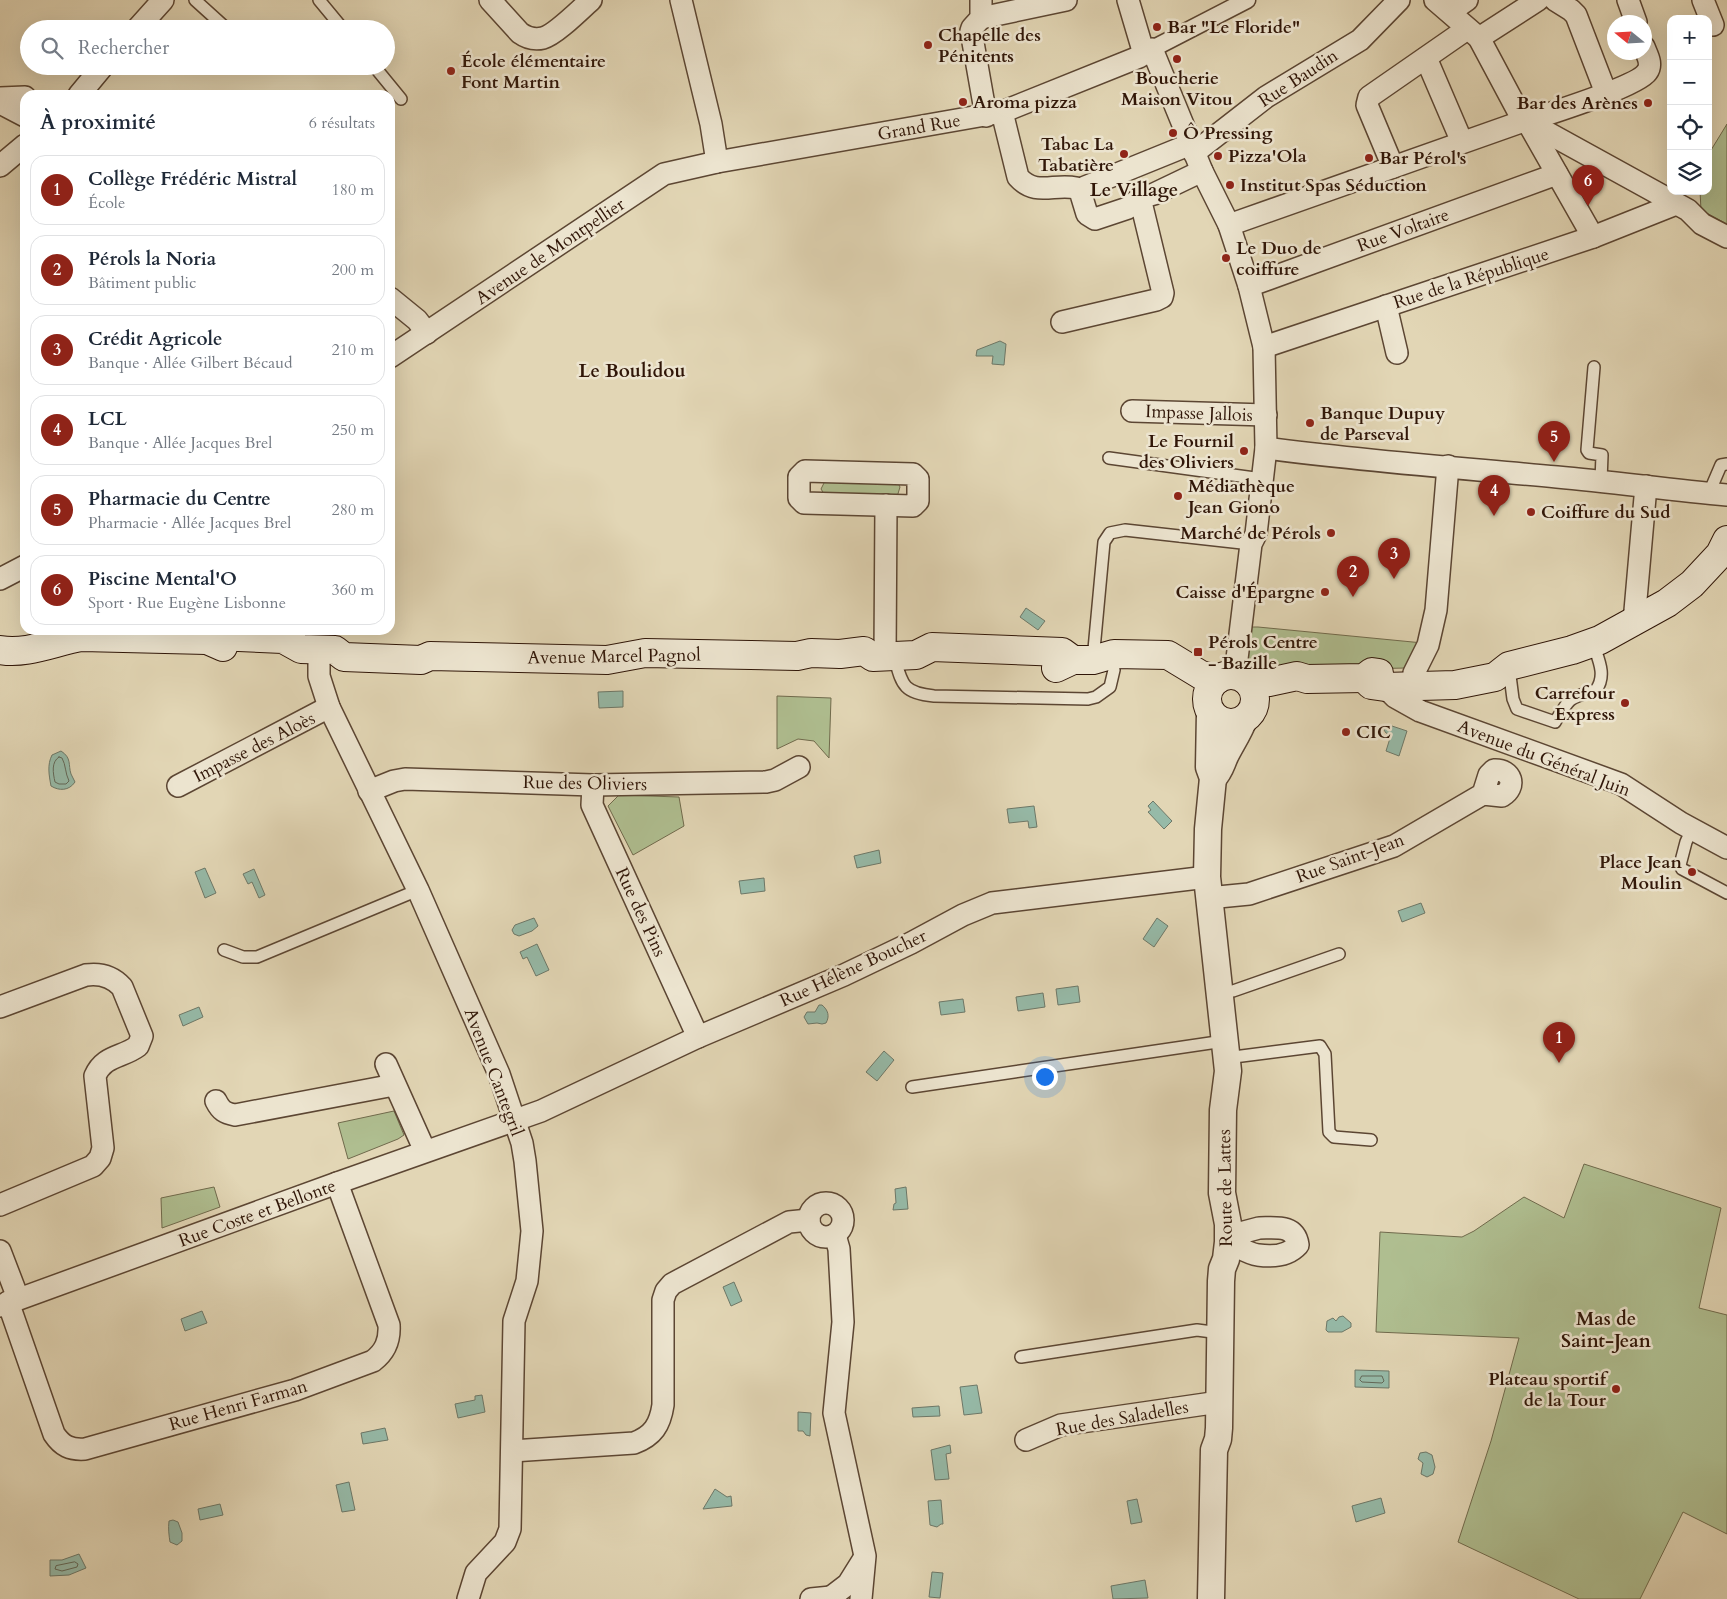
<!DOCTYPE html>
<html lang="fr">
<head>
<meta charset="utf-8">
<style>
	:root { --surface:#fff; --page:#f6f6f7; --text:#1f2937; --muted:#747a83; --line:#e0e1e3; --accent:#8f2418 }
	body { margin:0; font-family:Cardo,serif; background:var(--page); color:var(--text) }
	.controls { position:absolute; right:15px; top:15px; display:grid; overflow:hidden; border-radius:10px; box-shadow:0 5px 20px #0002 }
	.controls button { width:45px; height:45px; display:grid; place-items:center; padding:0; border:0; border-bottom:1px solid var(--line); background:var(--surface); color:var(--text); font:25px sans-serif }
	.compass { position:absolute; left:1607px; top:15px; width:45px; height:45px; border-radius:50%; background:var(--surface); box-shadow:0 5px 20px #0002; rotate:288deg }
	.you { position:absolute; left:1044px; top:1076px; width:18px; height:18px; margin:-12px; border:4px solid #fff; border-radius:50%; background:#1a73e8; box-shadow:0 0 0 8px #1a73e833 }
	.badge { display:grid; place-items:center; width:32px; height:32px; border-radius:50%; background:var(--accent); color:#fff; font-size:16px; font-weight:700 }
	.pin { position:absolute; translate:-50% -41px; filter:drop-shadow(0 1px 2px #0008) }
	.pin::after { content:''; position:absolute; top:26px; width:18px; height:15px; background:inherit; clip-path:polygon(0 0,100% 0,50% 100%) }
	.list { margin:0; padding:0; list-style:none }
	h2 { display:flex; justify-content:space-between; align-items:center; height:65px; margin:0; padding:0 20px; font-size:21px }
	h2 small { font-size:16px; font-weight:400; color:var(--muted) }
	.list li { display:grid; grid-template-columns:32px 1fr auto; gap:15px; align-items:center; box-sizing:border-box; height:70px; margin:0 10px 10px; padding:0 10px; border:1px solid var(--line); border-radius:15px }
	.list b { display:block; font-size:19px; white-space:nowrap }
	.list p { margin:0; font-size:16px; white-space:nowrap; color:var(--muted) }
	.list em { font-size:16px; font-style:normal; color:var(--muted) }
	.icon { flex:none; width:28px; height:28px; fill:none; stroke:currentColor; stroke-width:2; stroke-linecap:round; stroke-linejoin:round }
	.map { position:relative; flex:none; width:1727px; height:1599px; overflow:hidden }
	.search { position:absolute; background:var(--surface); box-shadow:0 5px 20px #0002; left:20px; top:20px; width:375px; height:55px; display:flex; align-items:center; gap:12px; box-sizing:border-box; padding:0 18px; border-radius:28px; color:var(--muted); font-size:19px }
	.panel { position:absolute; background:var(--surface); box-shadow:0 5px 20px #0002; left:20px; top:90px; width:375px; height:545px; border-radius:15px }
	.map>svg:first-child { display:block }
	.green { fill:#afbe90; stroke:#706a4c }
	.water { fill:#96baa8; stroke:#6d7868 }
	.lines { fill:none; stroke-linecap:round; stroke-linejoin:round }
	.shore { stroke:#636858; stroke-width:1 }
	.service-casing { stroke:#5c4633; stroke-width:14 }
	.pedestrian-casing { stroke:#5c4633; stroke-width:19 }
	.minor-casing { stroke:#5c4633; stroke-width:24 }
	.tertiary-casing { stroke:#5c4633; stroke-width:29 }
	.secondary-casing { stroke:#301608; stroke-width:30 }
	.service { stroke:#ece4cf; stroke-width:11 }
	.pedestrian { stroke:#ece4cf; stroke-width:16 }
	.minor { stroke:#ece4cf; stroke-width:21 }
	.tertiary { stroke:#ece4cf; stroke-width:26 }
	.secondary { stroke:#ece4cf; stroke-width:28 }
	.poi-dot { fill:#8f2418; stroke:#ece4cf; stroke-width:2 }
	.labels { text-anchor:middle; stroke-width:5; stroke-linejoin:round; paint-order:stroke }
	.poi-label { font-size:18px; font-weight:bold; fill:#301608; stroke:#ece4cf; text-anchor:start }
	.street-label { font-size:18px; fill:#301608; stroke:#ece4cf }
	.neighbourhood-label { font-size:19px; font-weight:bold; fill:#301608; stroke:#ece4cf }
</style>
</head>
<body>
<div class="map">
<svg width="1727" height="1599" viewBox="0 0 1727 1599">
	<rect width="100%" height="100%" fill="#e2d6b5"/>
	<filter id="stains"><feTurbulence type="fractalNoise" baseFrequency=".004" numOctaves="4"/><feColorMatrix values="0 0 0 0 .2 0 0 0 0 .09 0 0 0 0 .02 0 0 0 .5 -.17"/></filter>
	<radialGradient id="worn" r=".72"><stop offset=".6" stop-color="#630" stop-opacity="0"/><stop offset="1" stop-color="#630" stop-opacity=".3"/></radialGradient>
	<g class="green">
		<path d="M1727,124V224L1701,210L1700,191H1708V155Z"/>
		<path d="M826,479L897,481L900,487L897,497H826L821,489Z"/>
		<path d="M1249,627H1258L1423,643L1407,668L1250,671L1247,660Z"/>
		<path d="M777,696L831,698L829,758L814,741L798,739L777,749Z"/>
		<path d="M619,795L679,797L684,826L633,855L608,806Z"/>
		<path d="M394,1111L404,1135L398,1139L348,1159L338,1123Z"/>
		<path d="M1584,1164L1721,1208L1699,1308L1727,1315V1534L1683,1512L1640,1599H1579L1458,1542L1491,1441L1519,1338L1376,1332L1380,1232L1462,1237L1474,1231L1524,1197L1564,1218Z"/>
		<path d="M214,1187L220,1207L162,1228L161,1198Z"/>
	</g>
	<g class="water">
		<path d="M1000,341L1006,344L1004,365L992,364L993,356H976L977,350Z"/>
		<path d="M1026,608L1045,621L1038,630L1020,617Z"/>
		<path d="M623,691V707L599,708L598,692Z"/>
		<path d="M1389,725L1407,731L1399,756L1386,751L1391,735L1386,733L1384,730L1386,726Z"/>
		<path d="M61,751C72,758 68,765 71,774C72,777 74,779 75,782C69,791 59,791 51,786C49,775 47,765 52,755Z"/>
		<path d="M1153,801L1172,821L1164,829L1148,812L1151,810L1148,806Z"/>
		<path d="M1034,806L1037,827L1029,828L1028,821L1009,823L1007,809Z"/>
		<path d="M879,850L881,863L857,868L854,856Z"/>
		<path d="M205,868L216,893L205,898L195,872Z"/>
		<path d="M254,869L265,895L259,898L252,882L248,884L243,874Z"/>
		<path d="M764,878L765,891L741,894L739,881Z"/>
		<path d="M1421,903L1425,913L1402,922L1398,911Z"/>
		<path d="M534,918L538,926L532,931L519,936L514,934L512,930L515,925Z"/>
		<path d="M1157,918L1168,926L1154,947L1143,939Z"/>
		<path d="M537,944L549,970L536,976L527,957L523,959L520,952Z"/>
		<path d="M1078,986L1080,1002L1058,1005L1056,989Z"/>
		<path d="M1043,993L1045,1007L1018,1011L1016,997Z"/>
		<path d="M963,999L965,1012L941,1015L939,1002Z"/>
		<path d="M819,1005H822C828,1010 830,1016 826,1023L822,1024L817,1023L808,1024L804,1017L807,1012H815Z"/>
		<path d="M199,1007L203,1017L183,1026L179,1015Z"/>
		<path d="M884,1051L894,1060L877,1081L866,1072Z"/>
		<path d="M906,1187L908,1209L893,1210L894,1204L896,1203L895,1189Z"/>
		<path d="M734,1282L742,1301L731,1306L723,1287Z"/>
		<path d="M202,1311L207,1323L185,1331L181,1319Z"/>
		<path d="M1343,1316L1351,1323V1327L1342,1332H1328L1326,1330L1327,1321L1333,1318L1336,1321L1339,1317Z"/>
		<path d="M1355,1370L1389,1371V1388L1355,1387Z"/>
		<path d="M977,1385L982,1413L964,1415L960,1387Z"/>
		<path d="M482,1395L485,1412L458,1418L455,1404L475,1400V1396Z"/>
		<path d="M939,1406L940,1416L913,1417L912,1408Z"/>
		<path d="M798,1412L811,1413L810,1436L806,1435L803,1431H798Z"/>
		<path d="M385,1428L388,1440L363,1444L361,1433Z"/>
		<path d="M950,1445L951,1453L946,1454L949,1479L935,1480L931,1450Z"/>
		<path d="M1426,1452L1432,1455L1435,1467L1433,1474L1427,1477L1421,1474L1423,1463L1418,1459L1420,1453Z"/>
		<path d="M349,1482L355,1510L342,1512L336,1485Z"/>
		<path d="M715,1489L727,1497L731,1496L732,1506L703,1509Z"/>
		<path d="M1381,1498L1385,1513L1356,1522L1352,1506Z"/>
		<path d="M1137,1499L1142,1522L1131,1524L1127,1501Z"/>
		<path d="M941,1500L943,1524H941L937,1527L930,1525L928,1501Z"/>
		<path d="M220,1504L223,1515L200,1520L198,1509Z"/>
		<path d="M173,1520L178,1522L182,1533V1541L177,1545L170,1542C169,1536 168,1528 169,1521Z"/>
		<path d="M79,1554L86,1568L69,1575L50,1576V1560H62Z"/>
		<path d="M932,1572L943,1573L940,1598L929,1597Z"/>
		<path d="M1145,1580L1148,1598L1113,1599L1111,1586Z"/>
	</g>
	<g class="lines">
		<g class="shore">
			<path d="M59,757L62,758C66,765 65,773 69,781L66,784H59L55,782C53,773 51,762 59,757Z"/>
			<path d="M1362,1376H1382L1384,1381L1382,1383L1362,1382L1360,1380Z"/>
			<path d="M75,1562L78,1564L77,1567L62,1571L55,1569L56,1566Z"/>
		</g>
		<g class="service-casing">
			<g id="service">
				<path d="M195,0L227,29"/>
				<path d="M319,0L343,29"/>
				<path d="M374,66L401,99"/>
				<path d="M1594,367L1587,450L1589,453L1602,455L1601,481"/>
				<path d="M1109,458L1262,479"/>
				<path d="M1709,493L1721,465L1727,464"/>
				<path d="M894,656C902,684 902,693 934,696L1088,699L1096,697L1110,687L1114,670"/>
				<path d="M1093,660L1104,542L1110,533L1125,530L1251,544"/>
				<path d="M1509,668L1513,699L1517,709L1555,722C1571,696 1568,699 1596,690C1607,675 1598,659 1593,643"/>
				<path d="M1692,829L1686,842L1680,865L1682,869L1727,893"/>
				<path d="M224,950L243,957H257L418,890"/>
				<path d="M1220,994L1233,991L1339,954"/>
				<path d="M1226,1058L1320,1046L1325,1054L1329,1132L1334,1137L1371,1140"/>
				<path d="M912,1087L1224,1041"/>
				<path d="M1021,1357L1197,1330L1220,1333"/>
			</g>
		</g>
		<g class="pedestrian-casing">
			<path id="pedestrian" d="M1152,49L1247,0"/>
		</g>
		<g class="minor-casing">
			<g id="minor">
				<path d="M490,0L520,33C527,38 535,40 543,38C555,35 581,9 591,0"/>
				<path d="M681,0L711,124L717,162"/>
				<path d="M981,0V18L972,28L971,31L986,116"/>
				<path d="M1128,0L1144,54"/>
				<path d="M1435,0L1479,38L1518,111L1527,121L1593,237"/>
				<path d="M1555,0L1571,10L1576,15L1606,93"/>
				<path d="M1628,0L1636,22"/>
				<path d="M1703,0L1713,25"/>
				<path d="M1450,12L1467,0"/>
				<path d="M981,18L1066,0"/>
				<path d="M137,29L163,0"/>
				<path d="M1479,38L1538,0"/>
				<path d="M1426,58L1462,142"/>
				<path d="M79,95L103,66"/>
				<path d="M0,98L25,97"/>
				<path d="M0,103L25,116"/>
				<path d="M1002,112L1018,177C1036,197 1054,183 1076,188L1080,191L1087,214L1095,219L1128,208L1140,198L1154,194L1202,171"/>
				<path d="M1530,123L1688,210L1702,224L1727,237"/>
				<path d="M1194,153L1266,97L1360,40L1399,0"/>
				<path d="M0,166L25,145"/>
				<path d="M1393,167L1367,105L1369,97L1467,29"/>
				<path d="M1080,191L1085,187L1191,144"/>
				<path d="M1229,225L1518,123L1527,121C1548,114 1638,86 1647,72C1653,64 1647,55 1644,47"/>
				<path d="M1249,286L1557,174"/>
				<path d="M390,298L417,320L427,333"/>
				<path d="M1386,306L1397,353"/>
				<path d="M1062,322L1156,300L1162,297L1163,293L1140,198"/>
				<path d="M1264,347L1593,237L1676,204"/>
				<path d="M390,357L664,174L717,162L1002,112L1139,57L1152,49L1202,171L1229,225L1249,286L1264,347L1266,448L1256,534L1251,544L1235,675"/>
				<path d="M1132,411L1266,415"/>
				<path d="M1266,448C1363,461 1460,468 1557,477C1614,482 1670,490 1727,495"/>
				<path d="M805,471L913,474L918,479V501L913,506L804,503L799,498V477Z"/>
				<path d="M0,579L25,566"/>
				<path d="M1634,622L1646,486"/>
				<path d="M319,649V676L329,707L418,890L499,1074L522,1143L525,1161L532,1231L527,1281L514,1321L510,1529L505,1542L476,1573L468,1599"/>
				<path d="M885,656L886,505"/>
				<path d="M1414,673L1428,645L1436,610L1448,466"/>
				<path d="M1385,687L1395,697L1420,711L1621,784L1681,823L1727,848"/>
				<path d="M593,785L592,805L698,1037"/>
				<path d="M178,786L329,707"/>
				<path d="M369,791L394,781L405,779L593,785L766,782L775,780L799,767"/>
				<path d="M1208,898L1249,894L1394,846L1483,794L1502,796C1517,787 1512,769 1494,770L1489,775L1483,794"/>
				<path d="M0,1007L86,975C100,973 112,976 122,987L142,1036L138,1046C122,1058 104,1055 95,1076L103,1148L100,1158L93,1166L0,1205"/>
				<path d="M386,1064L425,1151"/>
				<path d="M216,1101C221,1111 225,1113 235,1115L394,1085"/>
				<circle cx="826" cy="1220" r="17"/>
				<path d="M1259,1228C1275,1228 1295,1224 1298,1245C1288,1256 1272,1257 1258,1255C1248,1254 1237,1246 1228,1242L1244,1232Z"/>
				<path d="M835,1235L839,1249L843,1322L834,1413L865,1556L861,1599"/>
				<path d="M0,1251L18,1298"/>
				<path d="M8,1302L54,1434C62,1446 70,1450 85,1449L295,1390L373,1361C385,1352 390,1341 389,1325L337,1183"/>
				<path d="M0,1306L337,1183L541,1111L698,1037L844,975L911,943L963,915L992,903L1207,877"/>
				<path d="M1026,1440L1061,1425L1219,1402"/>
				<path d="M512,1451L634,1443C653,1436 660,1425 663,1405V1300L666,1291L672,1284L789,1222L809,1220"/>
				<path d="M831,1597L848,1584L863,1560"/>
				<path d="M811,1599L831,1597L835,1599"/>
			</g>
		</g>
		<g class="tertiary-casing">
			<g id="tertiary">
				<path d="M1210,712L1209,767L1213,778L1208,829L1207,877L1228,1071L1223,1110L1222,1193L1228,1224V1242L1226,1259L1222,1269L1221,1281L1219,1428L1218,1439L1214,1450L1211,1599"/>
				<path d="M1213,778C1220,771 1221,765 1225,756C1231,744 1239,732 1244,719"/>
			</g>
		</g>
		<g class="secondary-casing">
			<g id="secondary">
				<path d="M207,640L215,636L283,639L301,649L335,650L344,657L421,660L430,656L607,660L645,653L797,656L811,653L840,654L864,651L873,657L916,655L932,647L1062,652L1073,660"/>
				<path d="M0,650C27,655 56,641 82,637L207,640L223,647"/>
				<path d="M1056,668L1073,660H1093L1114,654L1168,655L1201,675L1218,679"/>
				<circle cx="1231" cy="699" r="24"/>
				<path d="M1364,678L1371,685L1385,687L1455,685L1495,677L1509,666L1572,650L1600,640L1667,603L1692,584L1720,554L1727,540"/>
				<path d="M1249,683L1269,682L1297,676L1307,679L1364,678L1372,672L1379,673"/>
			</g>
		</g>
		<use href="#service" class="service"/>
		<use href="#pedestrian" class="pedestrian"/>
		<use href="#minor" class="minor"/>
		<use href="#tertiary" class="tertiary"/>
		<use href="#secondary" class="secondary"/>
	</g>
	<g class="poi-dot">
		<circle cx="1157" cy="27" r="5"/>
		<circle cx="928" cy="45" r="5"/>
		<circle cx="1177" cy="59" r="5"/>
		<circle cx="451" cy="71" r="5"/>
		<circle cx="963" cy="102" r="5"/>
		<circle cx="1648" cy="103" r="5"/>
		<circle cx="1173" cy="133" r="5"/>
		<circle cx="1124" cy="154" r="5"/>
		<circle cx="1218" cy="156" r="5"/>
		<circle cx="1369" cy="158" r="5"/>
		<circle cx="1230" cy="185" r="5"/>
		<circle cx="1226" cy="258" r="5"/>
		<circle cx="1310" cy="423" r="5"/>
		<circle cx="1244" cy="451" r="5"/>
		<circle cx="1178" cy="496" r="5"/>
		<circle cx="1531" cy="512" r="5"/>
		<circle cx="1331" cy="533" r="5"/>
		<circle cx="1325" cy="592" r="5"/>
		<rect x="1193" y="647" width="10" height="10" rx="2.5"/>
		<circle cx="1625" cy="703" r="5"/>
		<circle cx="1346" cy="732" r="5"/>
		<circle cx="1692" cy="872" r="5"/>
		<circle cx="1616" cy="1389" r="5"/>
	</g>
	<g class="labels">
		<g class="poi-label">
			<text x="1167" y="33">Bar "Le Floride"</text>
			<text x="938" y="41">Chapelle des<tspan x="938" dy="21">Pénitents</tspan></text>
			<text x="461" y="67">École élémentaire<tspan x="461" dy="21">Font Martin</tspan></text>
			<text x="1177" y="84" text-anchor="middle">Boucherie<tspan x="1177" dy="21">Maison Vitou</tspan></text>
			<text x="973" y="108">Aroma pizza</text>
			<text x="1638" y="109" text-anchor="end">Bar des Arènes</text>
			<text x="1183" y="139">Ô Pressing</text>
			<text x="1114" y="150" text-anchor="end">Tabac La<tspan x="1114" dy="21">Tabatière</tspan></text>
			<text x="1228" y="162">Pizza'Ola</text>
			<text x="1379" y="164">Bar Pérol's</text>
			<text x="1240" y="191">Institut Spas Séduction</text>
			<text x="1236" y="254">Le Duo de<tspan x="1236" dy="21">coiffure</tspan></text>
			<text x="1320" y="419">Banque Dupuy<tspan x="1320" dy="21">de Parseval</tspan></text>
			<text x="1234" y="447" text-anchor="end">Le Fournil<tspan x="1234" dy="21">des Oliviers</tspan></text>
			<text x="1188" y="492">Médiathèque<tspan x="1188" dy="21">Jean Giono</tspan></text>
			<text x="1541" y="518">Coiffure du Sud</text>
			<text x="1321" y="539" text-anchor="end">Marché de Pérols</text>
			<text x="1315" y="598" text-anchor="end">Caisse d'Épargne</text>
			<text x="1208" y="648">Pérols Centre<tspan x="1208" dy="21">- Bazille</tspan></text>
			<text x="1615" y="699" text-anchor="end">Carrefour<tspan x="1615" dy="21">Express</tspan></text>
			<text x="1356" y="738">CIC</text>
			<text x="1682" y="868" text-anchor="end">Place Jean<tspan x="1682" dy="21">Moulin</tspan></text>
			<text x="1606" y="1385" text-anchor="end">Plateau sportif<tspan x="1606" dy="21">de la Tour</tspan></text>
		</g>
		<g class="street-label">
			<text transform="translate(1298 78) rotate(-33)" y="6">Rue Baudin</text>
			<text transform="translate(919 127) rotate(-10)" y="6">Grand Rue</text>
			<text transform="translate(1403 230) rotate(-20)" y="6">Rue Voltaire</text>
			<text transform="translate(550 251) rotate(-34)" y="6">Avenue de Montpellier</text>
			<text transform="translate(1471 278) rotate(-18)" y="6">Rue de la République</text>
			<text transform="translate(1199 413) rotate(2)" y="6">Impasse Jallois</text>
			<text transform="translate(614 656) rotate(-1)" y="6">Avenue Marcel Pagnol</text>
			<text transform="translate(254 747) rotate(-27)" y="6">Impasse des Aloès</text>
			<text transform="translate(1544 758) rotate(21)" y="6">Avenue du Général Juin</text>
			<text transform="translate(585 783) rotate(1)" y="6">Rue des Oliviers</text>
			<text transform="translate(1350 858) rotate(-20)" y="6">Rue Saint-Jean</text>
			<text transform="translate(641 912) rotate(65)" y="6">Rue des Pins</text>
			<text transform="translate(853 968) rotate(-25)" y="6">Rue Hélène Boucher</text>
			<text transform="translate(494 1072) rotate(69)" y="6">Avenue Cantegril</text>
			<text transform="translate(1225 1188) rotate(-91)" y="6">Route de Lattes</text>
			<text transform="translate(257 1213) rotate(-20)" y="6">Rue Coste et Bellonte</text>
			<text transform="translate(238 1405) rotate(-16)" y="6">Rue Henri Farman</text>
			<text transform="translate(1122 1418) rotate(-10)" y="6">Rue des Saladelles</text>
		</g>
		<g class="neighbourhood-label">
			<text x="1134" y="196">Le Village</text>
			<text x="632" y="377">Le Boulidou</text>
			<text x="1606" y="1325">Mas de<tspan x="1606" dy="22">Saint-Jean</tspan></text>
		</g>
	</g>
	<rect width="100%" height="100%" filter="url(#stains)"/>
	<rect width="100%" height="100%" fill="url(#worn)"/>
</svg>
<div class="controls">
<button>+</button>
<button>−</button>
<button><svg class="icon" aria-label="locate" viewBox="0 0 24 24"><circle cx="12" cy="12" r="6"/><path d="M12 2v4M12 18v4M2 12h4M18 12h4"/></svg></button>
<button><svg class="icon" aria-label="layers" viewBox="0 0 24 24"><path d="M12 4l9 5-9 5-9-5zM3 14l9 5 9-5"/></svg></button>
</div>
<svg class="compass" viewBox="-18 -18 36 36"><path d="M0-13l5 13h-10z" fill="#e53935"/><path d="M0 13l5-13h-10z" fill="#747a83"/></svg>
<div class="you"></div>
<div class="pin badge" style="left:1559px;top:1063px">1</div>
<div class="pin badge" style="left:1353px;top:597px">2</div>
<div class="pin badge" style="left:1394px;top:579px">3</div>
<div class="pin badge" style="left:1494px;top:516px">4</div>
<div class="pin badge" style="left:1554px;top:462px">5</div>
<div class="pin badge" style="left:1588px;top:206px">6</div>
<div class="search"><svg class="icon" aria-label="search" viewBox="0 0 24 24"><circle cx="10" cy="10" r="6"/><path d="M15 15l6 6"/></svg>Rechercher</div>
<section class="panel">
<h2>À proximité<small>6 résultats</small></h2>
<ul class="list">
<li><span class="badge">1</span><div><b>Collège Frédéric Mistral</b><p>École</p></div><em>180 m</em></li>
<li><span class="badge">2</span><div><b>Pérols la Noria</b><p>Bâtiment public</p></div><em>200 m</em></li>
<li><span class="badge">3</span><div><b>Crédit Agricole</b><p>Banque · Allée Gilbert Bécaud</p></div><em>210 m</em></li>
<li><span class="badge">4</span><div><b>LCL</b><p>Banque · Allée Jacques Brel</p></div><em>250 m</em></li>
<li><span class="badge">5</span><div><b>Pharmacie du Centre</b><p>Pharmacie · Allée Jacques Brel</p></div><em>280 m</em></li>
<li><span class="badge">6</span><div><b>Piscine Mental'O</b><p>Sport · Rue Eugène Lisbonne</p></div><em>360 m</em></li>
</ul>
</section>
</div>
</body>
</html>
